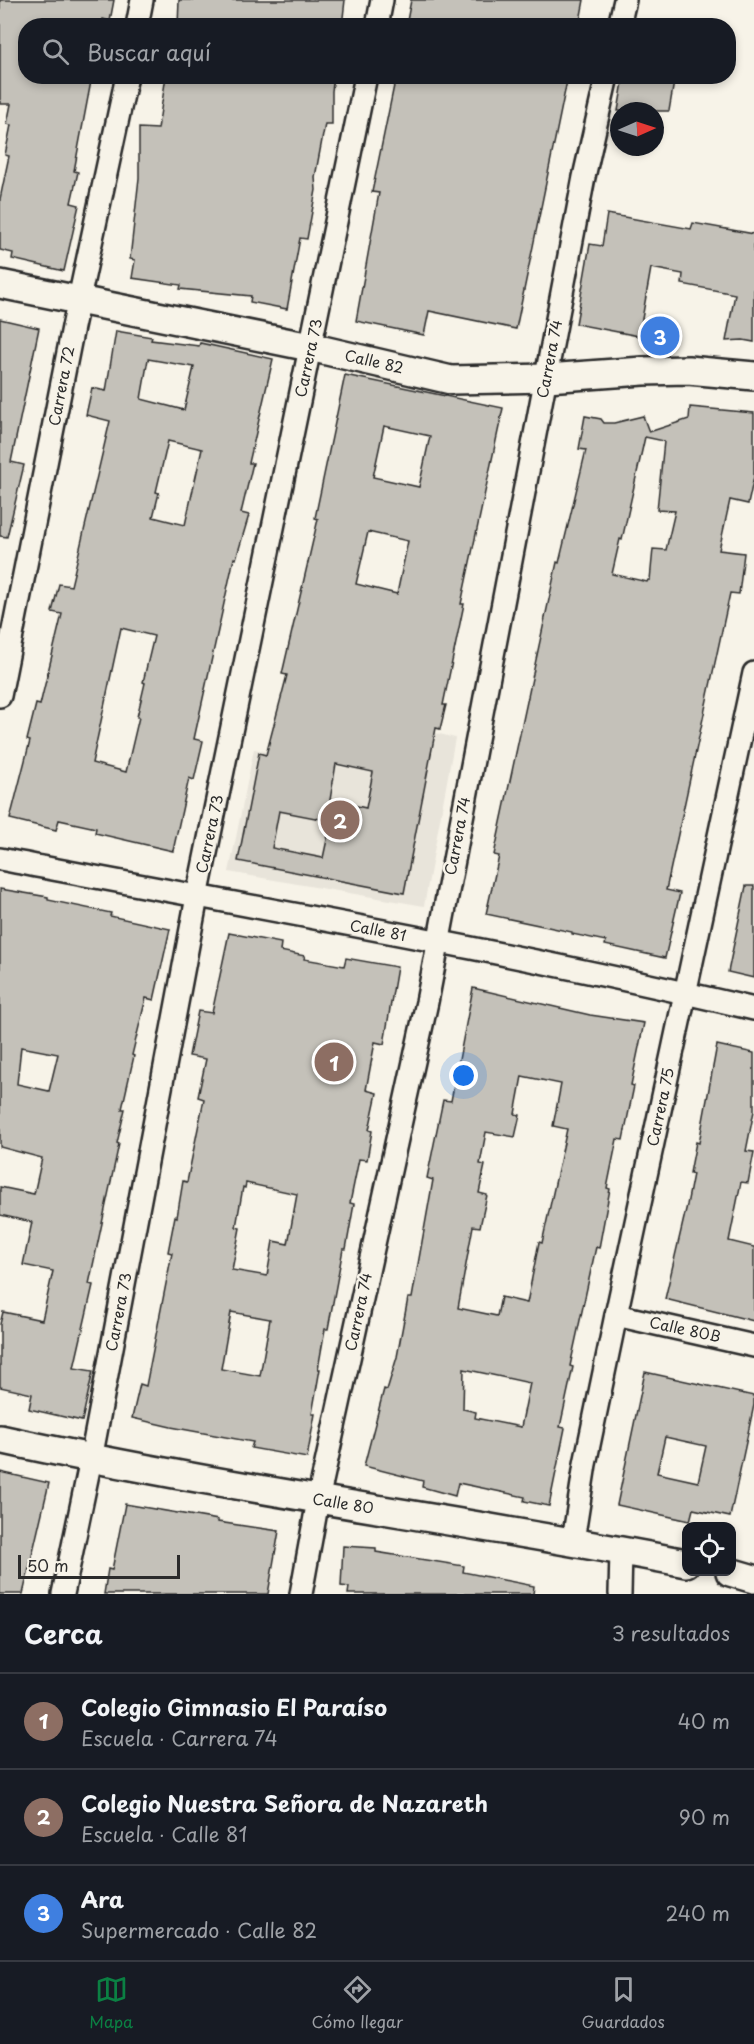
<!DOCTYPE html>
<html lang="es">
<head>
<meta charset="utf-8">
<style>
	:root { --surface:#171b24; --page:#20242c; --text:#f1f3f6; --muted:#9ea1a6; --line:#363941; --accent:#0b8043 }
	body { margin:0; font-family:"Playpen Sans",sans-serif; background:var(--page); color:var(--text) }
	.controls { position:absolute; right:18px; bottom:18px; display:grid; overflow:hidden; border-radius:12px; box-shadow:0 3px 9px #0003 }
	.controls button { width:54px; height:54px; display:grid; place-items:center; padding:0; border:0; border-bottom:2px solid var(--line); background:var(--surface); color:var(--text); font:30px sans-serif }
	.compass { position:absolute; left:610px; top:102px; width:54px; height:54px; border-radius:50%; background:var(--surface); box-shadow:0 3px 9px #0003; rotate:87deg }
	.scale { position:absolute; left:18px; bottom:15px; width:162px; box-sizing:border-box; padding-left:6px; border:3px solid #2b2b2b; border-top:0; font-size:16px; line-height:21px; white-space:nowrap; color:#2b2b2b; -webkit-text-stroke:4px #f7f3e8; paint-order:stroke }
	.you { position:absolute; left:464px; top:1076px; width:21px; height:21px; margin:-15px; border:4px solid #fff; border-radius:50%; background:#1a73e8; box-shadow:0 0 0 9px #1a73e833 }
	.badge { display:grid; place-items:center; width:39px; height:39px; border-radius:50%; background:var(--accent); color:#fff; font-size:20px; font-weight:700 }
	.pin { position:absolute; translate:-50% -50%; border:3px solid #fff; box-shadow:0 2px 6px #0006 }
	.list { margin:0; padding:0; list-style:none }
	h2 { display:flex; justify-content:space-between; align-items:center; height:78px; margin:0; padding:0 24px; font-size:26px }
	h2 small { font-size:20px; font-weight:400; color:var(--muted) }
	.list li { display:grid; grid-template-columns:39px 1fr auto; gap:18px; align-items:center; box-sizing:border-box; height:96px; padding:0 24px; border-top:2px solid var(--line) }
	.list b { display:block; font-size:22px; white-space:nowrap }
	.list p { margin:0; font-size:20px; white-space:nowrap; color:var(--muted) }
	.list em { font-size:20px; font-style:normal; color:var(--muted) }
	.icon { flex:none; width:33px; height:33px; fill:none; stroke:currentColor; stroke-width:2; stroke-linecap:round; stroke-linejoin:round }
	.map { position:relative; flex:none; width:754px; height:1594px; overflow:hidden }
	.search { position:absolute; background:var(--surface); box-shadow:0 3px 9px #0003; left:18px; right:18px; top:18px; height:66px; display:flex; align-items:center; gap:15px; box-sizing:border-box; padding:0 21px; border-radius:24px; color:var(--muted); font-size:22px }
	.sheet { height:366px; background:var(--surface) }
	nav { display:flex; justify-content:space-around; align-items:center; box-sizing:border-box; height:84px; border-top:2px solid var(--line); background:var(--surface); font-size:16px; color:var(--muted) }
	nav a { display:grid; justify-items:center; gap:3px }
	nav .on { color:var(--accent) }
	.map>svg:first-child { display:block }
	.built { fill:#e8e4da }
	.building { fill:#c4c1b9; stroke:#2b2b2b; stroke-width:1.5; fill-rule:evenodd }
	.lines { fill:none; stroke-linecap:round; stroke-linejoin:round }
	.minor-casing { stroke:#2b2b2b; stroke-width:26 }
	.tertiary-casing { stroke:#2b2b2b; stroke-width:32 }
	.minor { stroke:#f7f3e8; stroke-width:21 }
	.tertiary { stroke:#f7f3e8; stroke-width:27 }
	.labels { text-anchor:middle; stroke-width:5; stroke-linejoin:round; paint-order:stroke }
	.street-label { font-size:15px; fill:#2b2b2b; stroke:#f7f3e8 }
</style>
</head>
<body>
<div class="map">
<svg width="754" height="1594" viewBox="0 0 754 1594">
	<rect width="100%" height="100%" fill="#f7f3e8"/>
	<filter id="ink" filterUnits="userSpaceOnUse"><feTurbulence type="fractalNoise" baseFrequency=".0167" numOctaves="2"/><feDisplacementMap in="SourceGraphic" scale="12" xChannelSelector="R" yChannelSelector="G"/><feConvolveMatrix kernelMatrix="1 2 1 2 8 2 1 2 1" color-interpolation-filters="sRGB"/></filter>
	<g filter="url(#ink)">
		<path class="built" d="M359,713L455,738L424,906L229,872L254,749L346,768Z"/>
		<g class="building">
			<path d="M0,0H114L110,21L103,19L102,26H26V76H92L74,171L78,172L71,203L79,205L64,271L12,259L13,253L0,250V199L9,156L5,155L11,125L7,124L11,104H0Z"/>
			<path d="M179,0H345L342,26H178Z"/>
			<path d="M411,0H584L579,26H406Z"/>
			<path d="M166,76H334L332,91V124H325L315,177L316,190L307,239L300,238L287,309L250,302L251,296L180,289L181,285L132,278L135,260L130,259L139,178V128L158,129Z"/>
			<path d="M396,76H568L516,329L429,311L424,335L356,321L379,193L372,192Z"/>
			<path d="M624,76H675L669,111H618Z"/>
			<path d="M607,214L691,229L693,223L754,234V342L743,340L726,341L735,294L682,284L683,274L651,268L639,336L576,324L590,244L602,246Z"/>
			<path d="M0,319L39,328L11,462L24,465L7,537L0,536Z"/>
			<path d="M116,331L152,337L151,340L199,346L200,343L273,359L249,463H253L241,513L249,515L236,559L234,558L194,739L203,741L194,780L189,778L173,851L95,833L96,828L59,820L56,830L10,819L30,741L27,740L36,704L40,705L62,614L52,612L59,584L71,586L110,421L86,415L92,388L106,391ZM148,359L194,367L184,410L141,399ZM168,441L202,449L185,525L153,517L159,493L156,492ZM121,628L154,636L143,682L145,683L137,717H139L126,772L92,763Z"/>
			<path d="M345,375L503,408L461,604H464L443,705H446L440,729L436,728L404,893L238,861L259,753L266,755L287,675L282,674L318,519L315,518ZM384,426L430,436L419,487L373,477ZM368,532L408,541L397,594L356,584ZM336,764L373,772L366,808L330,800ZM279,811L331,821L323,858L272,848Z"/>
			<path d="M690,407L754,413V477L748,504L730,500L719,550L744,553L739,594L730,593L666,890L680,893L665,958L605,945L606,941L572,934V932L486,914L499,856L494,855L557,562L559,563L586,450L579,449L585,416L601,419L604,423H614L643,416L649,432L689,419ZM645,437L664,441L657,510L675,511L666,550L653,549L650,580H648L647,582L612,574L620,539L622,540Z"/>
			<path d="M746,886H754V978L728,972Z"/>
			<path d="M0,889L48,897V900L111,913L110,916L170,929L154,1000L146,998L132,1055L134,1056L122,1109H125L117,1143L119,1144L89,1284L93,1285L74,1368L93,1371L82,1421L29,1409L32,1394L0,1387V1324L3,1312L42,1320L53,1271L23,1265L32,1222L0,1215V1187L34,1194L42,1158L0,1147ZM21,1047L58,1054L49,1091L17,1084Z"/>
			<path d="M229,933L281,943L280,951L305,956L304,959L344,966L346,958L397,967L384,1044L375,1042L366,1090L377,1093L369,1130L372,1131L367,1160L359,1159L350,1203L354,1204L346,1249H343L328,1329H325L318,1369H320L312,1414H315L307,1458L251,1448L253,1442L171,1427L132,1418L140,1384L146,1386L172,1253L168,1252L175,1216L177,1217L183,1181L187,1182L204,1099L198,1097L206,1059L189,1056L198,1011L212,1013ZM246,1183L297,1194L288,1244L273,1241L267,1276L232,1270L240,1228L236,1227L243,1187L245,1188ZM231,1312L270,1319L260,1376L221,1369Z"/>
			<path d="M473,988L590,1015L644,1023L631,1085L634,1086L623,1140L617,1139L607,1188L610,1189L599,1248L596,1247L570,1366L573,1367L560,1427L565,1428L549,1506L524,1501L525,1497L458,1483L455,1496L422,1487L423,1481L364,1466L384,1389L387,1390L397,1357L408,1298H412L433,1180L427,1178L443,1100L451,1101ZM522,1076L561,1084L553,1126L567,1129L542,1243L539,1242L527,1303L501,1297L497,1316L458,1308L473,1226L480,1227L487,1195L479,1193L485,1165L480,1164L486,1132L515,1137L520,1115L515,1114ZM464,1369L530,1383L521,1427L475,1418L476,1412L463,1409Z"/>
			<path d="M717,1045L754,1053V1111L746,1151L754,1152L748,1183L741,1182L729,1241L754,1247V1321L665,1299L687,1205L693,1174L690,1173L696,1142L699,1143Z"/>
			<path d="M645,1372L754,1396V1405L730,1517L693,1509L690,1521L617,1505ZM665,1437L706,1446L698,1482L657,1473Z"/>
			<path d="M0,1472L49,1483L23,1594H0Z"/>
			<path d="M125,1504L218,1520V1522L279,1531L268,1594H104L108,1569L112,1570Z"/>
			<path d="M343,1546L376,1548V1552L464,1566L463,1572L534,1586L533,1594H348L349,1587L341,1586Z"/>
		</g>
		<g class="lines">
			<g class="minor-casing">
				<g id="minor">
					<path d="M137,26L142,0"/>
					<path d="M377,26L382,0"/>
					<path d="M619,26L625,0"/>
					<path d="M0,696L73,327L127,76"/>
					<path d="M0,859C251,907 505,950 754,1009"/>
					<path d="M616,1315L754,1346"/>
					<path d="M573,1541L585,1464L616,1315L754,673"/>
					<path d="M63,1594L91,1459L197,897L366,76"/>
					<path d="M301,1594L318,1500L427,1002L584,177L607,76"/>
					<path d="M620,1594L621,1550"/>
				</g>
			</g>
			<g class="tertiary-casing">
				<g id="tertiary">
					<path d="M0,284L310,347L451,380L547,378L643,371L688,370L754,376"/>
					<path d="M0,1439C227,1489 458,1519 686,1563"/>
					<path d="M730,1572L754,1579"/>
				</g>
			</g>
			<use href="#minor" class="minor"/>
			<use href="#tertiary" class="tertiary"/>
		</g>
	</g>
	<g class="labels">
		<g class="street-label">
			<text transform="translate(309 358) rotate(-78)" y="5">Carrera 73</text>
			<text transform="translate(550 359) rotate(-79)" y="5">Carrera 74</text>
			<text transform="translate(374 362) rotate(13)" y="5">Calle 82</text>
			<text transform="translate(62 386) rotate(-79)" y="5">Carrera 72</text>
			<text transform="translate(210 834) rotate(-78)" y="5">Carrera 73</text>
			<text transform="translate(458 836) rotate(-79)" y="5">Carrera 74</text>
			<text transform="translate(378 931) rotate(11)" y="5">Calle 81</text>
			<text transform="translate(661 1107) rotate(-78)" y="5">Carrera 75</text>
			<text transform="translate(119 1312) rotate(-79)" y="5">Carrera 73</text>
			<text transform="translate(359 1312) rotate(-78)" y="5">Carrera 74</text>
			<text transform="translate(685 1330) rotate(12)" y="5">Calle 80B</text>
			<text transform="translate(343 1504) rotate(9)" y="5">Calle 80</text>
		</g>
	</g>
</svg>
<div class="controls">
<button><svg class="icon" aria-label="locate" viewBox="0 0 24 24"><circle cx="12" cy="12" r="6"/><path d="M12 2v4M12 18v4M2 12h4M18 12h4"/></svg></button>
</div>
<svg class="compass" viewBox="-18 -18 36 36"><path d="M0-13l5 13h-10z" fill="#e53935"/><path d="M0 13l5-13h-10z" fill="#9ea1a6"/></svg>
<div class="scale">50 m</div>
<div class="you"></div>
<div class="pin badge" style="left:334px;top:1062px;background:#8d6e63">1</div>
<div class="pin badge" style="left:340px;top:820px;background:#8d6e63">2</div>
<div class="pin badge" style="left:660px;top:336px;background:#3f7fe0">3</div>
<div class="search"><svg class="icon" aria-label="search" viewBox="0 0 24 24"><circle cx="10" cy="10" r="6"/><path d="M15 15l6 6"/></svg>Buscar aquí</div>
</div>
<section class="sheet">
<h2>Cerca<small>3 resultados</small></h2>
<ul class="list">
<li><span class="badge" style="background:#8d6e63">1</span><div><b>Colegio Gimnasio El Paraíso</b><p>Escuela · Carrera 74</p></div><em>40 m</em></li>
<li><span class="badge" style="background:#8d6e63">2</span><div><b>Colegio Nuestra Señora de Nazareth</b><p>Escuela · Calle 81</p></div><em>90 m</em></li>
<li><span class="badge" style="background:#3f7fe0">3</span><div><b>Ara</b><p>Supermercado · Calle 82</p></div><em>240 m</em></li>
</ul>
</section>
<nav>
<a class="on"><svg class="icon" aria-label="map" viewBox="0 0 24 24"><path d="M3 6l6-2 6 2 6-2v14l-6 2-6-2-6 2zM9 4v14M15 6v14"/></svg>Mapa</a>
<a><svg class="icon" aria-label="directions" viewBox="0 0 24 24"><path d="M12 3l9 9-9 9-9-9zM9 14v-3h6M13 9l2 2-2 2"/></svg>Cómo llegar</a>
<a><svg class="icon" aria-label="saved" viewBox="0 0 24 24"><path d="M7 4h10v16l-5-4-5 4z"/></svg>Guardados</a>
</nav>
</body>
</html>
